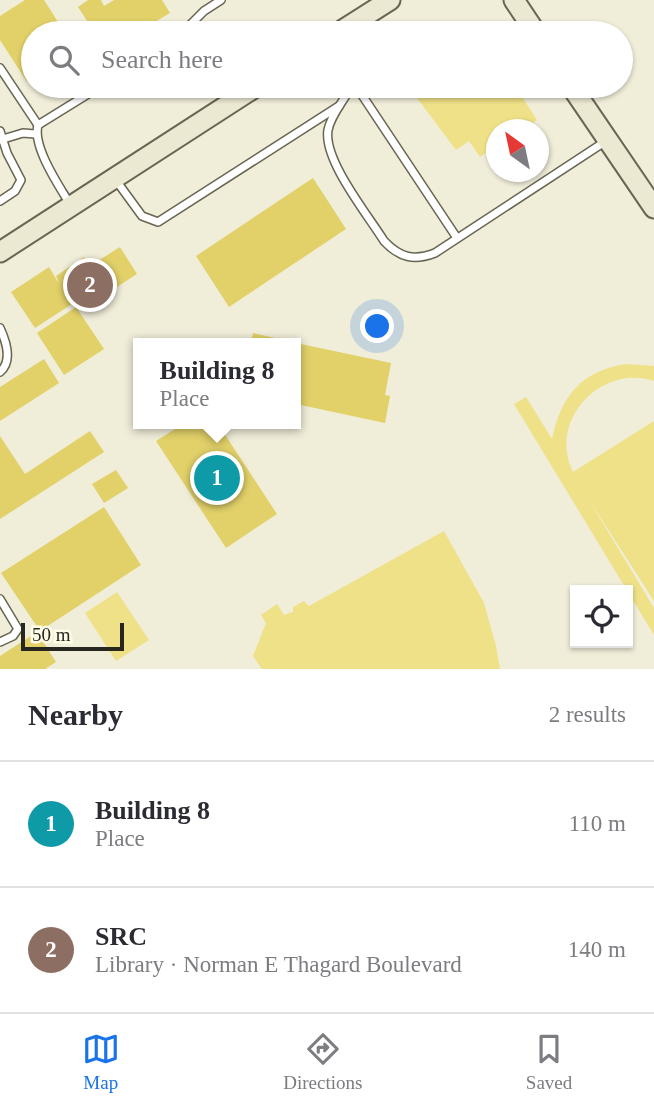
<!DOCTYPE html>
<html lang="en">
<head>
<meta charset="utf-8">
<style>
	:root { --surface:#fff; --page:#f7f7f7; --text:#2b2b33; --muted:#7c7c81; --line:#e1e1e2; --accent:#1a73e8 }
	body { margin:0; font-family:"Times New Roman",serif; background:var(--page); color:var(--text) }
	.controls { position:absolute; right:21px; bottom:21px; display:grid; overflow:hidden; border-radius:0px; box-shadow:0 2px 5px #0004 }
	.controls button { width:63px; height:63px; display:grid; place-items:center; padding:0; border:0; border-bottom:2px solid var(--line); background:var(--surface); color:var(--text); font:35px sans-serif }
	.compass { position:absolute; left:486px; top:119px; width:63px; height:63px; border-radius:50%; background:var(--surface); box-shadow:0 2px 5px #0004; rotate:327deg }
	.scale { position:absolute; left:21px; bottom:18px; width:103px; box-sizing:border-box; padding-left:7px; border:4px solid #28271f; border-top:0; font-size:19px; line-height:24px; white-space:nowrap; color:#28271f; -webkit-text-stroke:5px #fefbe6; paint-order:stroke }
	.you { position:absolute; left:378px; top:327px; width:24px; height:24px; margin:-18px; border:5px solid #fff; border-radius:50%; background:#1a73e8; box-shadow:0 0 0 10px #1a73e833 }
	.badge { display:grid; place-items:center; width:46px; height:46px; border-radius:50%; background:var(--accent); color:#fff; font-size:23px; font-weight:700 }
	.pin { position:absolute; translate:-50% -50%; border:4px solid #fff; box-shadow:0 2px 7px #0006 }
	.popup { position:absolute; left:133px; top:338px; width:168px; height:91px; box-sizing:border-box; display:grid; place-content:center; border-radius:0px; background:var(--surface); filter:drop-shadow(0 2px 5px #0005); font-size:23px; white-space:nowrap; color:var(--muted) }
	.popup b { font-size:26px; color:var(--text) }
	.popup::after { content:''; position:absolute; left:50%; top:100%; margin-left:-14px; border:14px solid transparent; border-top-color:var(--surface) }
	.list { margin:0; padding:0; list-style:none }
	h2 { display:flex; justify-content:space-between; align-items:center; height:91px; margin:0; padding:0 28px; font-size:30px }
	h2 small { font-size:23px; font-weight:400; color:var(--muted) }
	.list li { display:grid; grid-template-columns:46px 1fr auto; gap:21px; align-items:center; box-sizing:border-box; height:126px; padding:0 28px; border-top:2px solid var(--line) }
	.list b { display:block; font-size:26px; white-space:nowrap }
	.list p { margin:0; font-size:23px; white-space:nowrap; color:var(--muted) }
	.list em { font-size:23px; font-style:normal; color:var(--muted) }
	.icon { flex:none; width:38px; height:38px; fill:none; stroke:currentColor; stroke-width:2; stroke-linecap:round; stroke-linejoin:round }
	.map { position:relative; flex:none; width:654px; height:669px; overflow:hidden }
	.search { position:absolute; background:var(--surface); box-shadow:0 2px 5px #0004; left:21px; right:21px; top:21px; height:77px; display:flex; align-items:center; gap:18px; box-sizing:border-box; padding:0 24px; border-radius:38px; color:var(--muted); font-size:26px }
	.sheet { height:343px; background:var(--surface) }
	nav { display:flex; justify-content:space-around; align-items:center; box-sizing:border-box; height:98px; border-top:2px solid var(--line); background:var(--surface); font-size:19px; color:var(--muted) }
	nav a { display:grid; justify-items:center; gap:4px }
	nav .on { color:var(--accent) }
	.map>svg:first-child { display:block }
	.green { fill:#efe187 }
	.building { fill:#e2d169 }
	.lines { fill:none; stroke-linecap:round; stroke-linejoin:round }
	.lane-casing { stroke:#686553; stroke-width:10 }
	.secondary-casing { stroke:#686553; stroke-width:23 }
	.lane { stroke:#fff; stroke-width:7 }
	.secondary { stroke:#ece9d2; stroke-width:19 }
</style>
</head>
<body>
<div class="map">
<svg width="654" height="669" viewBox="0 0 654 669">
	<rect width="100%" height="100%" fill="#f0edd9"/>
	<g class="green">
		<path d="M408,86H515L537,120L522,129L496,130V146L480,157L469,141L456,150Z"/>
		<path d="M627,364L654,366V381C601,363 547,421 573,472L654,421V601L586,495L654,608V635L514,404L526,397L552,439C561,396 582,370 627,364Z"/>
		<path d="M444,531L484,603L496,646L500,669H262L253,656L266,623L261,615L277,604L284,615L293,612V607L304,601L309,606Z"/>
		<path d="M117,592L149,640L116,661L85,613Z"/>
	</g>
	<g class="building">
		<path d="M25,0H44L65,33H33V79L27,82L0,40V16Z"/>
		<path d="M88,0H101L104,6L114,0H162L170,13L136,33H95L78,7Z"/>
		<path d="M313,178L346,229L229,307L196,256Z"/>
		<path d="M120,247L137,274L100,298L97,295L90,300L89,298L82,302L80,300L73,306L72,304L35,328L11,292L49,267L59,284L56,276L84,257L90,266Z"/>
		<path d="M76,307L104,349L64,375L37,333Z"/>
		<path d="M253,333L293,342V343H251Z"/>
		<path d="M296,343L391,363L385,395L390,396L385,423L296,404Z"/>
		<path d="M44,359L59,383L0,421V387Z"/>
		<path d="M183,424H218L277,514L226,548L156,441Z"/>
		<path d="M90,431L104,452L0,519V436L25,474Z"/>
		<path d="M116,470L128,488L104,503L92,484Z"/>
		<path d="M104,507L141,565L40,631L1,573Z"/>
		<path d="M37,632L56,662L45,669H0V656Z"/>
	</g>
	<g class="lines">
		<g class="lane-casing">
			<g id="lane">
				<path d="M182,33L204,11L221,0"/>
				<path d="M0,68L38,125"/>
				<path d="M351,86C345,100 331,114 328,130C323,160 368,215 384,241C400,258 414,261 435,253L606,141"/>
				<path d="M351,87L360,92L457,238"/>
				<path d="M0,131L7,153L21,180L15,191L0,201"/>
				<path d="M0,140L23,133L35,134"/>
				<path d="M115,179L142,216L158,222L339,106"/>
				<path d="M71,206C60,187 32,147 38,125L101,86"/>
				<path d="M0,328C6,341 13,361 0,372"/>
				<path d="M0,599L18,629L13,636L0,642"/>
			</g>
		</g>
		<g class="secondary-casing">
			<g id="secondary">
				<path d="M514,0L536,33"/>
				<path d="M338,33L390,0"/>
				<path d="M571,86L654,208"/>
				<path d="M0,252L257,86"/>
			</g>
		</g>
		<use href="#lane" class="lane"/>
		<use href="#secondary" class="secondary"/>
	</g>
</svg>
<div class="controls">
<button><svg class="icon" aria-label="locate" viewBox="0 0 24 24"><circle cx="12" cy="12" r="6"/><path d="M12 2v4M12 18v4M2 12h4M18 12h4"/></svg></button>
</div>
<svg class="compass" viewBox="-18 -18 36 36"><path d="M0-13l5 13h-10z" fill="#e53935"/><path d="M0 13l5-13h-10z" fill="#7c7c81"/></svg>
<div class="scale">50 m</div>
<div class="you"></div>
<div class="pin badge" style="left:217px;top:478px;background:#0f9aa8">1</div>
<div class="popup"><b>Building 8</b>Place</div>
<div class="pin badge" style="left:90px;top:285px;background:#8d6e63">2</div>
<div class="search"><svg class="icon" aria-label="search" viewBox="0 0 24 24"><circle cx="10" cy="10" r="6"/><path d="M15 15l6 6"/></svg>Search here</div>
</div>
<section class="sheet">
<h2>Nearby<small>2 results</small></h2>
<ul class="list">
<li><span class="badge" style="background:#0f9aa8">1</span><div><b>Building 8</b><p>Place</p></div><em>110 m</em></li>
<li><span class="badge" style="background:#8d6e63">2</span><div><b>SRC</b><p>Library · Norman E Thagard Boulevard</p></div><em>140 m</em></li>
</ul>
</section>
<nav>
<a class="on"><svg class="icon" aria-label="map" viewBox="0 0 24 24"><path d="M3 6l6-2 6 2 6-2v14l-6 2-6-2-6 2zM9 4v14M15 6v14"/></svg>Map</a>
<a><svg class="icon" aria-label="directions" viewBox="0 0 24 24"><path d="M12 3l9 9-9 9-9-9zM9 14v-3h6M13 9l2 2-2 2"/></svg>Directions</a>
<a><svg class="icon" aria-label="saved" viewBox="0 0 24 24"><path d="M7 4h10v16l-5-4-5 4z"/></svg>Saved</a>
</nav>
</body>
</html>
